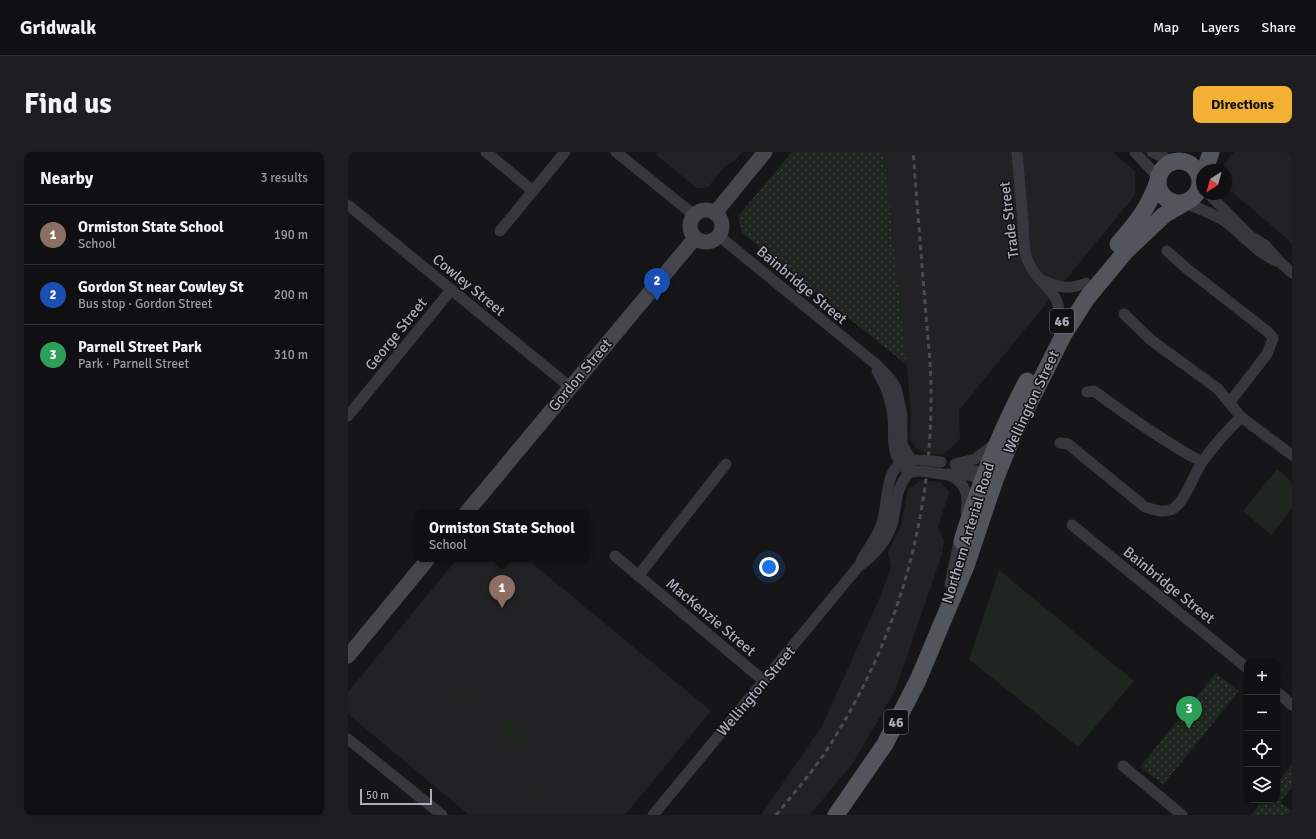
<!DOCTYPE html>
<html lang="en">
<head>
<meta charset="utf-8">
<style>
	:root { --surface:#101012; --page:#1e1e20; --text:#f1f3f6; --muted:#9c9d9f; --line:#303032; --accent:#f2b134 }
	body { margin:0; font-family:Signika,sans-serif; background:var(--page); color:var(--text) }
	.controls { position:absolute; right:12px; bottom:12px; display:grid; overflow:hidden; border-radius:8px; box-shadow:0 1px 3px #0004 }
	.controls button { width:36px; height:36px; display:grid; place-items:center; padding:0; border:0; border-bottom:1px solid var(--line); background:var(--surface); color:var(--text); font:20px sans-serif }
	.compass { position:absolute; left:848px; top:12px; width:36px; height:36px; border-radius:50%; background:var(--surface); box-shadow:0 1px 3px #0004; rotate:216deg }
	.scale { position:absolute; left:12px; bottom:10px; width:72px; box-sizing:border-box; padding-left:4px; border:2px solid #a8adb8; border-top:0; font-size:11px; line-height:14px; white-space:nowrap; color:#a8adb8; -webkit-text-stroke:3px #111113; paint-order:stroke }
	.you { position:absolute; left:421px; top:415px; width:14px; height:14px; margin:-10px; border:3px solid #fff; border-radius:50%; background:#1a73e8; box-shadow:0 0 0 6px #1a73e833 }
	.badge { display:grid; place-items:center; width:26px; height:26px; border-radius:50%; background:var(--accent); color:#fff; font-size:13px; font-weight:700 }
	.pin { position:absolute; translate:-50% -33px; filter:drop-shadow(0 1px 2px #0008) }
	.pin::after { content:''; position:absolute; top:21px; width:14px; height:12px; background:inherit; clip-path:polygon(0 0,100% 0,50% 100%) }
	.popup { position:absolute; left:67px; top:358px; width:174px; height:52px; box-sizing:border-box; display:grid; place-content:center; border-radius:8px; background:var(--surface); filter:drop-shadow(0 1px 3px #0005); font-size:13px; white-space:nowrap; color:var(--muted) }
	.popup b { font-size:15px; color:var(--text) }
	.popup::after { content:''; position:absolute; left:50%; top:100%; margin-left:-8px; border:8px solid transparent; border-top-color:var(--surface) }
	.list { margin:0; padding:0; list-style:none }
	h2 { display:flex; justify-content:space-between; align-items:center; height:52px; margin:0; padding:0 16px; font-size:17px }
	h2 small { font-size:13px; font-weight:400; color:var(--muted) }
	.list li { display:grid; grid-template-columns:26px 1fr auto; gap:12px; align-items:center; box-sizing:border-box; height:60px; padding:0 16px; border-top:1px solid var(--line) }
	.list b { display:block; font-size:15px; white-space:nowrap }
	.list p { margin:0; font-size:13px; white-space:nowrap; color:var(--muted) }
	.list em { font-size:13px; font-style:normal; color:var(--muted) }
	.icon { flex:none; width:22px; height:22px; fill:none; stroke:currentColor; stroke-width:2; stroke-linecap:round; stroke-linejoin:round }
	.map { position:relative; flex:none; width:944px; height:663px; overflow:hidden; border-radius:8px }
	header { display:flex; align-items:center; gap:24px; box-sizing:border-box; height:56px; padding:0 20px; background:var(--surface); border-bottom:1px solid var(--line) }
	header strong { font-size:19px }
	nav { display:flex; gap:22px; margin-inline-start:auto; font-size:14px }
	.intro { display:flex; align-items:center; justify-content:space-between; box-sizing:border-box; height:96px; padding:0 24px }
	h1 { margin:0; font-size:28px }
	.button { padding:10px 18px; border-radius:8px; background:var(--accent); color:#111; font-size:14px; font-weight:700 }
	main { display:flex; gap:24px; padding:0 24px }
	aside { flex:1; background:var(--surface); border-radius:8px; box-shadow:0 1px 3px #0004 }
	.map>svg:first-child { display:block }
	.built { fill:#222225 }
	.green { fill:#1e261f }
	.park { fill:url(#park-dots) }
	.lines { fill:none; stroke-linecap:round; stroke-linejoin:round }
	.street { stroke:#37383d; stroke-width:11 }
	.secondary { stroke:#45474d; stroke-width:15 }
	.primary { stroke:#53555c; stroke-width:17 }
	.rail { stroke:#4a4c52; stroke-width:3; stroke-dasharray:5 4; stroke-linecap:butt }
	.street-bridge { stroke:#37383d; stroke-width:11 }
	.labels { text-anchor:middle; stroke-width:3; stroke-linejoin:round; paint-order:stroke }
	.shield { fill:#111113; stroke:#7b7e86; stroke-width:1 }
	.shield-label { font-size:14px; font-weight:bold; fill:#a8adb8 }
	.street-label { font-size:15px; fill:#a8adb8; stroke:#111113 }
</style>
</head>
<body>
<header>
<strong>Gridwalk</strong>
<nav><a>Map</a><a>Layers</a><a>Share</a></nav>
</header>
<div class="intro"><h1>Find us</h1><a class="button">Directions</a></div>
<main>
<aside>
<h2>Nearby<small>3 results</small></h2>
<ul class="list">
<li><span class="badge" style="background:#8d6e63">1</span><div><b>Ormiston State School</b><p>School</p></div><em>190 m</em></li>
<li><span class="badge" style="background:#1a4fb4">2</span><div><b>Gordon St near Cowley St</b><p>Bus stop · Gordon Street</p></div><em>200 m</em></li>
<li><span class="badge" style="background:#2e9e5b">3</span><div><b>Parnell Street Park</b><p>Park · Parnell Street</p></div><em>310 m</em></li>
</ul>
</aside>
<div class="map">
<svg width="944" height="663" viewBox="0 0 944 663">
	<defs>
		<pattern id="park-dots" width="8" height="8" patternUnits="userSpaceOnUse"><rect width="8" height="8" fill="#1e261f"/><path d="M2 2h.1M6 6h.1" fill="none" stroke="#3c433d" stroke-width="1.8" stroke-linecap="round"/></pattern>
	</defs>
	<rect width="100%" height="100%" fill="#161618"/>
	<g class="built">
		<path d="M310,0H394L386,9L377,14L360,35L354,36H349L308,3Z"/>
		<path d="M536,0H764L787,19V43L611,258L612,288L594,303L576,301L567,296L562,286L563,264L559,213Z"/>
		<path d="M886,0H944V91L878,35V18H876L875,13Z"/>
		<path d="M573,328L592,330L601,340L590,376L596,389L594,402L547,539L505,611L462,663H413L474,574L532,445L543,415L540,400L553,374L560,337Z"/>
		<path d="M109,407H179L363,559L277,663H121L0,562V540Z"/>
	</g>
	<g class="green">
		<path d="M929,317L944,330V357L923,383L895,359Z"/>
		<path d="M651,418L786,529L730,595L621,507Z"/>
		<path d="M119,535L123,539L112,552L108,548Z"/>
		<path d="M157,567L181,586L173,599L150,580L155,574L153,572Z"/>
		<path d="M196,628L198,630L179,652L177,650Z"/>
	</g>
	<g class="park">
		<path d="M444,0H536L559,213L393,80L390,64Z"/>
		<path d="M868,521L891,539L815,633L792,615Z"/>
		<path d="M944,613V635L932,650L944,659V663H903L915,648H929V631Z"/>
	</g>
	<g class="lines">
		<g class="street">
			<path d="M138,0L185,39L217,0"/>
			<path d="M268,0L346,63"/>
			<path d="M669,0C671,23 673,47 675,70C676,82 675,96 679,107C690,137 719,137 709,176"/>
			<path d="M787,0L810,25"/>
			<path d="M804,0L824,9"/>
			<path d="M853,31L854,33"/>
			<path d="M861,42L902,84L918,94L932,110L944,121"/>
			<path d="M837,51C850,56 863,61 875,68C894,81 908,101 929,109"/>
			<path d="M0,53L222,235"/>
			<path d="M152,79L185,39"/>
			<path d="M371,84L529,213L543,228L548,236L554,263V292L563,308L562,320"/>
			<path d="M819,99L838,116L920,180L925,186L919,202L882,250"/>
			<path d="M696,129C712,136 721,138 738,131"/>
			<path d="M776,162L803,188L870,237L893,265L944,303"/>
			<path d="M529,219C538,233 543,248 545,264C547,283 541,302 558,317"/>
			<path d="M739,240L746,239C781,265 815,289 854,310"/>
			<path d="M0,264L103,138"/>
			<path d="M712,291L720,292L797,355C806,358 817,362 826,356C838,348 846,321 855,309C866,293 879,279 893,265"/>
			<path d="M607,312L627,307L648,291"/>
			<path d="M610,313L637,322"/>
			<path d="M596,322C615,325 622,342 618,359"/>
			<path d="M600,322H615L635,327"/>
			<path d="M724,373L899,516"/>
			<path d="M267,404L416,529"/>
			<path d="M513,409C520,396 530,385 534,371C542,348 533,307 569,308"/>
			<path d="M290,424L378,312"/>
			<path d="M602,432L613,382"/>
			<path d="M929,540L944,553"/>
			<path d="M0,587L94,663"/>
			<path d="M775,614L834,663"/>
			<path d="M305,663L510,415C525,404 538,391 544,372C550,351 546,337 562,320L574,319"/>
		</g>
		<g class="secondary">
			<circle cx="358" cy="74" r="16"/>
			<path d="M367,61L417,0"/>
			<path d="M118,361L347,86"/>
			<path d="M0,504L80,407"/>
		</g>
		<g class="primary">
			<circle cx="831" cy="30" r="21"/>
			<path d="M857,18L863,0"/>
			<path d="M770,92C789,70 800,57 810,29"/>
			<path d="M614,389C631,334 652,280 679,229"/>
			<path d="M488,663L537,592L570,528L618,414L647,328L666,281L716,182L739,146L777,100L816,63L835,52"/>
		</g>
		<path class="rail" d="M428,663C447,640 466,618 482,593C550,486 584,366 583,239C583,210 579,180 577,151C573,101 569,50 565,0"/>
		<g class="street-bridge">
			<path d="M575,308L593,310"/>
			<path d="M574,319L593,322"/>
		</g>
	</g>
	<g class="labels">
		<g class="shield">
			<rect x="702" y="157" width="24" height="24" rx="3"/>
			<rect x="536" y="558" width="24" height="24" rx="3"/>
		</g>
		<g class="shield-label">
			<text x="714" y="174">46</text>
			<text x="548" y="575">46</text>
		</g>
		<g class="street-label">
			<text transform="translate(661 68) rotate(-97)" y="5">Trade Street</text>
			<text transform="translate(121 133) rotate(39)" y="5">Cowley Street</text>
			<text transform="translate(454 133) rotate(40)" y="5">Bainbridge Street</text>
			<text transform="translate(48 182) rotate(-51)" y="5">George Street</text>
			<text transform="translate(232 223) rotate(-50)" y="5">Gordon Street</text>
			<text transform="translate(683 250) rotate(-65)" y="5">Wellington Street</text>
			<text transform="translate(620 381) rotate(-73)" y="5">Northern Arterial Road</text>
			<text transform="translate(821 433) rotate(39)" y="5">Bainbridge Street</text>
			<text transform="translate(363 465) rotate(40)" y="5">MacKenzie Street</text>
			<text transform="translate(408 539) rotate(-50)" y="5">Wellington Street</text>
		</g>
	</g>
</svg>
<div class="controls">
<button>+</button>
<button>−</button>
<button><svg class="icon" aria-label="locate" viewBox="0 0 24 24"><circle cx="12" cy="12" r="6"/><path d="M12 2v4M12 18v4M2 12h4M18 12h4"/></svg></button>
<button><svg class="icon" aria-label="layers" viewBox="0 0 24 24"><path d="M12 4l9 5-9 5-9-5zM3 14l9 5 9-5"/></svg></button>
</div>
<svg class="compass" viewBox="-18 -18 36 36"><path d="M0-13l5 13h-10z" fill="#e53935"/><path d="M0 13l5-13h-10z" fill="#9c9d9f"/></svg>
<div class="scale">50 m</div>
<div class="you"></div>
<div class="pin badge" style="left:154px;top:456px;background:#8d6e63">1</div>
<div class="popup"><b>Ormiston State School</b>School</div>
<div class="pin badge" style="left:309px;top:149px;background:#1a4fb4">2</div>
<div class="pin badge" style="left:841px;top:577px;background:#2e9e5b">3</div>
</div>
</main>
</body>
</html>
